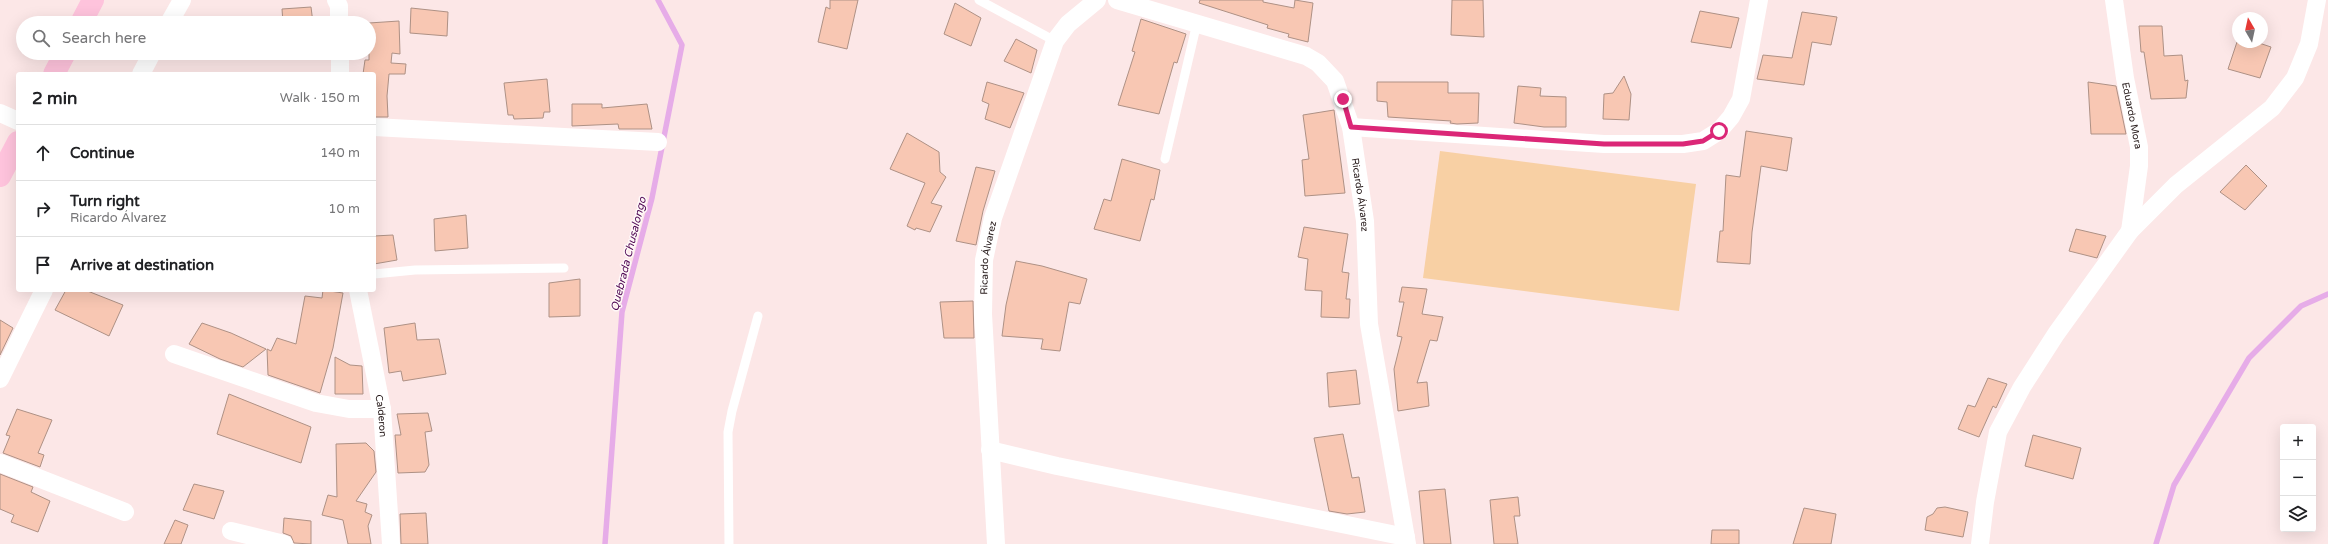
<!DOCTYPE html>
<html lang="en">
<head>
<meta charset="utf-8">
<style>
	:root { --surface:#fff; --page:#f6f6f6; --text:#202124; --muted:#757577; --line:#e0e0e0 }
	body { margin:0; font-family:"Varela Round",sans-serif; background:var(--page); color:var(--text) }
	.controls { position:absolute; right:12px; bottom:12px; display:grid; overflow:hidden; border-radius:4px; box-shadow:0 4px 16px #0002 }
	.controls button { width:36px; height:36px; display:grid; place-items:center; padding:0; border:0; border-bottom:1px solid var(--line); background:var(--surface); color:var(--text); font:20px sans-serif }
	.compass { position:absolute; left:2232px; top:12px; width:36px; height:36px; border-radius:50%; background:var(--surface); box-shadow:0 4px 16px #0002; rotate:351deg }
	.stop { position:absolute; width:12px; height:12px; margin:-9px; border:3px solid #db2777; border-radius:50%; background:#fff }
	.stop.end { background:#db2777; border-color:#fff; box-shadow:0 1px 4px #0008 }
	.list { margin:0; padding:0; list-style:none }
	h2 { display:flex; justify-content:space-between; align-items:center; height:52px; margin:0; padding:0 16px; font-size:17px }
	h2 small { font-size:13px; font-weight:400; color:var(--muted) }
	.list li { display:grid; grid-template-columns:26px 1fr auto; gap:12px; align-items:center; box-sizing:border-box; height:56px; padding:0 16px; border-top:1px solid var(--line) }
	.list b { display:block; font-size:15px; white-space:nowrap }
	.list p { margin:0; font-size:13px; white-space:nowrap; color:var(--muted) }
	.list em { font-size:13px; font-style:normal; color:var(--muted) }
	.icon { flex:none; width:22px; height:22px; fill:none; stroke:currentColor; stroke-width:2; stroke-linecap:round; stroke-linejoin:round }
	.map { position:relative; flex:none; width:2328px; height:544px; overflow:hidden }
	.search { position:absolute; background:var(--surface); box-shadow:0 4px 16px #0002; left:16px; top:16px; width:360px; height:44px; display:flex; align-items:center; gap:10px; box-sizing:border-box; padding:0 14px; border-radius:22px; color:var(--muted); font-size:15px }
	.panel { position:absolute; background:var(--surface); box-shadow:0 4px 16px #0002; left:16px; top:72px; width:360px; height:220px; border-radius:4px }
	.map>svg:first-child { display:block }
	.green { fill:#f8d0a4 }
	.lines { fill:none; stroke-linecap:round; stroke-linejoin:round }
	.stream { stroke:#e6ace8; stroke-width:5.5 }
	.building { fill:#f8c7b3; stroke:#ae9185 }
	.service { stroke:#fff; stroke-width:9 }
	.minor { stroke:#fff; stroke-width:18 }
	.trunk { stroke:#fec3dc; stroke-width:22 }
	.route { stroke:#db2777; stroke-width:5 }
	.labels { text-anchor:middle; stroke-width:3; stroke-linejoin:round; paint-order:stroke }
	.street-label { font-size:10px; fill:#241818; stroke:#fff8f8 }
	.water-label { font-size:11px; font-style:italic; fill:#500854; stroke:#fff8f8 }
</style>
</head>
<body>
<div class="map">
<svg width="2328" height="544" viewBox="0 0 2328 544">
	<rect width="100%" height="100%" fill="#fce7e7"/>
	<path class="green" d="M1440,151L1696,184L1679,311L1423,278Z"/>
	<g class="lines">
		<g class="stream">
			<path d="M605,544L622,312L652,198L682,45L658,0"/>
			<path d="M2156,544L2174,485L2249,358L2301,306L2328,294"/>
		</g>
	</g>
	<g class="building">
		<path d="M830,0H858L847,49L818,42L826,7L830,9Z"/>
		<path d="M1200,0H1263V2L1294,8L1295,0L1313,3L1308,42L1288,37L1289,34L1267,28L1268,25L1199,3Z"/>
		<path d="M1452,0H1483L1484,37L1451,35Z"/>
		<path d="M955,3L981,18L971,46L944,34Z"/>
		<path d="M311,7L313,23H283L282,9Z"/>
		<path d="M411,8L448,12L447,36L410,33Z"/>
		<path d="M1700,11L1739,18L1731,48L1691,42Z"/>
		<path d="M1802,12L1837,17L1831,45L1812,42L1804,85L1757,79L1763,55L1792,58Z"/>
		<path d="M1141,19L1186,34L1177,63L1174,62L1159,114L1118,105L1135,52L1132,51Z"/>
		<path d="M399,21L400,54L392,53L391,63L406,64L405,74H389L387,96L388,117H374V74H363L365,60H369V23Z"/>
		<path d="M2139,26H2162L2164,56L2182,55L2185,81L2188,80L2186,98L2151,99L2144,52H2141Z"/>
		<path d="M1016,39L1037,50L1031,73L1004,61Z"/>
		<path d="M2237,42H2256L2271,47L2260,78L2228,69Z"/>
		<path d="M1624,76L1631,94L1629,120L1603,119L1604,94L1613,93Z"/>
		<path d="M547,79L550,112H544L543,118L514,119L513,115H508L504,83Z"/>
		<path d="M987,82L1024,93L1010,128L985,119L989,104L982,101Z"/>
		<path d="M1377,82H1448V93H1479L1478,123L1457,124L1450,123L1451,121L1388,117L1387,102L1377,101Z"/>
		<path d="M2088,82L2116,86L2126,134H2091Z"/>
		<path d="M1518,86L1541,88L1540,96L1566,97V127H1544L1514,123Z"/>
		<path d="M572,104H602V108L647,104L652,129H619L618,124L572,126Z"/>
		<path d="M1334,110L1345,193L1305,196L1302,160L1309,159L1303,115Z"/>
		<path d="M1746,131L1792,138L1787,171L1761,166L1752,232L1750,264L1717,262L1720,231H1723L1726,175L1740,177Z"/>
		<path d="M907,133L939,152L940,172L946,177L931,203L942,206L930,232L916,228L915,230L907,226L925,183L890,169Z"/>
		<path d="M1122,159L1160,170L1154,200L1151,199L1140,241L1094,229L1104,199L1111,201Z"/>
		<path d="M2246,165L2267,186L2245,210L2220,192Z"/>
		<path d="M976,167L995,171L983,211L976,245L956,241Z"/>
		<path d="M466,215L468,248L435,251L434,219Z"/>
		<path d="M1304,227L1348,234L1342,272L1349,273L1346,299H1350L1349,318L1321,317L1322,291L1305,290L1308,259L1298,257Z"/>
		<path d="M2076,229L2106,236L2097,258L2069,251Z"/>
		<path d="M393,235L397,260L374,264V236Z"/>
		<path d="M1016,261L1042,266L1087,279L1080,304L1069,302L1060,351L1041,349L1043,339L1002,336L1006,305Z"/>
		<path d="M580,279V316L549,317V283Z"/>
		<path d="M1402,287L1427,289L1422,314L1443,317L1437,341L1430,340L1417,383L1427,382L1429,406L1398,411L1394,369L1402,337L1397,336L1404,302H1399Z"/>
		<path d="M66,290H85L123,305L109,336L55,310Z"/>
		<path d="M323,290L343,293L333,348L320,393L268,375L267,349L271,351L277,338L296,344L305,296L322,298Z"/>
		<path d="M973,301L974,338H944L940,302Z"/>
		<path d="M0,320L13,328L0,355Z"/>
		<path d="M202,323L231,333L266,349L243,367L220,359L189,344Z"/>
		<path d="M415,323L417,340L439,339L446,374L403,381L401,371L389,373L384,328Z"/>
		<path d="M335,357L350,365L362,366L363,394H335Z"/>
		<path d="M1356,370L1360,404L1329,407L1327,373Z"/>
		<path d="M1988,378L2007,384L1996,408L1993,406L1979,437L1958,429L1968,405L1975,407Z"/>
		<path d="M229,394L311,427L301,463L217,434Z"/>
		<path d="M17,409L52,420L38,453L44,455L40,467L3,453L10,436L6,435Z"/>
		<path d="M428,413L432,431L425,432L429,465L425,472L398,473L395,435H401L397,414Z"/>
		<path d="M1343,434L1352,478L1359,477L1365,512L1347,514L1329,511L1314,438Z"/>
		<path d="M2033,435L2081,448L2073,479L2025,466Z"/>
		<path d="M366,443L374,451L376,472L356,501L367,504L365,512L372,515L368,526L371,544H348L343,520L322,515L328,495L337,497L336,444Z"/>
		<path d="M0,474L33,487L31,492L50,501L38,532L11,522L14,515L0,509Z"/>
		<path d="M194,484L224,491L214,519L183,510Z"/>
		<path d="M1445,489L1451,544H1424L1419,491Z"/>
		<path d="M1518,497L1520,516H1514L1518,544H1494L1490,500Z"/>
		<path d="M1945,507L1968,512L1963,537L1925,530L1927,517L1933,514L1937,508Z"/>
		<path d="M1804,508L1836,514L1831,544H1793Z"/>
		<path d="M426,513L428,544H401L400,514Z"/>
		<path d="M284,518L311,521V544L294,543L291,536L283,533Z"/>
		<path d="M175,520L188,525L181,544H164Z"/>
		<path d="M1712,530H1739V544H1711Z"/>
	</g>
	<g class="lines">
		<g class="service">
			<path d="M979,0L1055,41"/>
			<path d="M1165,159L1197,23"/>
			<path d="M374,274L415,270L564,268"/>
			<path d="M729,544L728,432L732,411L758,316"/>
		</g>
		<g class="minor">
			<path d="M336,0L339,6V23"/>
			<path id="s1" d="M1117,0L1306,56L1318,63L1335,81L1351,127L1365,221L1369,324L1407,544"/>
			<path id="s2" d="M2114,0L2125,78L2139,147V166L2130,231"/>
			<path d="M169,23L182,0"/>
			<path d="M340,53V74"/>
			<path d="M141,74L152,53"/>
			<path d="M0,113L18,121"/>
			<path d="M374,127L658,142"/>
			<path d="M1351,127L1604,144H1683L1703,141L1719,131L1731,117L1741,99L1759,0"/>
			<path id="s3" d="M358,290L382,409L391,544"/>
			<path d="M174,354L316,403L349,409H382"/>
			<path d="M0,379L44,290"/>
			<path d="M990,450L1057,466L1406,537"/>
			<path d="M0,463L125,512"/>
			<path d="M231,531L284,544"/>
			<path id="s4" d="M996,544L983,314L984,260L993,218L1055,41L1068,24L1097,0"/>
			<path d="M1980,544L1985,502L1998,432L2022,387L2056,334L2130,231L2176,185L2272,108L2295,78L2309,44L2317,0"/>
		</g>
		<g class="trunk">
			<path d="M81,23L93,0"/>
			<path d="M54,74L65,53"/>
			<path d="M0,176L18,142"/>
		</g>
	</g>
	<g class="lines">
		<path class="route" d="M1343,99L1351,127L1604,144H1683L1703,141L1719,131"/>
	</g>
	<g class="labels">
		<g class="street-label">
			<text dy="4" stroke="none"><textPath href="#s2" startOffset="117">Eduardo Mora</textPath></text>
			<text dy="4" stroke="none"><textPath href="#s1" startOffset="353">Ricardo Álvarez</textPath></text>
			<text dy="4" stroke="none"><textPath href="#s4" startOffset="287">Ricardo Álvarez</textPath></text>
			<text dy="4" stroke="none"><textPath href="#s3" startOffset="128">Calderon</textPath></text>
		</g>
		<g class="water-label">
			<text transform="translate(628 254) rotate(-76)" y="4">Quebrada Chusalongo</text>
		</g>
	</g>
</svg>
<div class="controls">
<button>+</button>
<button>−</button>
<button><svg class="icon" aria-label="layers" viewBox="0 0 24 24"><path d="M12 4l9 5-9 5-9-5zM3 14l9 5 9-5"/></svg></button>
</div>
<svg class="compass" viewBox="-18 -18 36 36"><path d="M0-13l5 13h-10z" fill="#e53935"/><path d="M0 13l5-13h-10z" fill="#757577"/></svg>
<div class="stop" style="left:1719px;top:131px"></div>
<div class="stop end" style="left:1343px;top:99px"></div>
<div class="search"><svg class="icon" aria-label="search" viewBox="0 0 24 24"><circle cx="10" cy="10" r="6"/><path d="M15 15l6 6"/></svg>Search here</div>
<section class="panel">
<h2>2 min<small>Walk · 150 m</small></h2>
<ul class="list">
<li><svg class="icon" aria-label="ahead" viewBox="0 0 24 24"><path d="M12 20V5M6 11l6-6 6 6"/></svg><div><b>Continue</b></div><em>140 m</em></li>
<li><svg class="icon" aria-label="right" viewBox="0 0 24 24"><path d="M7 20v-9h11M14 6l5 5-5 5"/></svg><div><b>Turn right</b><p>Ricardo Álvarez</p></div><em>10 m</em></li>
<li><svg class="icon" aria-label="arrive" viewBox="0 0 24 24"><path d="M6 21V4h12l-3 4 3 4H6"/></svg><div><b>Arrive at destination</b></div></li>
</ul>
</section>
</div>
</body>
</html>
